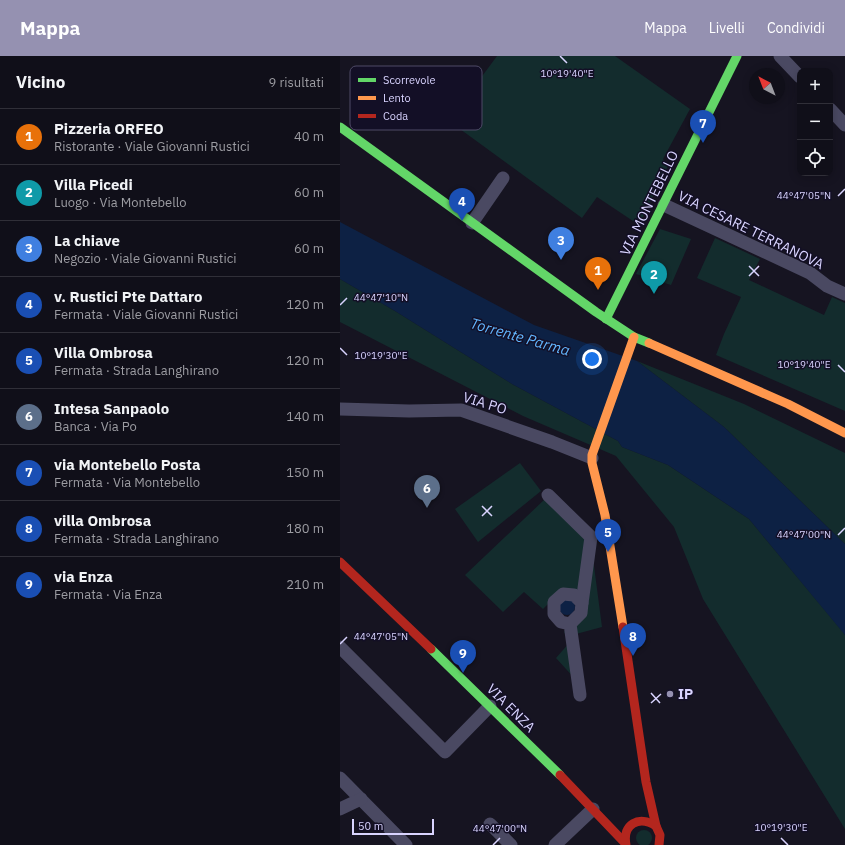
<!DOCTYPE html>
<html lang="it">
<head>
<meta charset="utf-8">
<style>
	:root { --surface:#100f19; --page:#191822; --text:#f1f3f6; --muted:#9c9ca2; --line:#302f38; --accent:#9591b1 }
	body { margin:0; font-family:"IBM Plex Sans",sans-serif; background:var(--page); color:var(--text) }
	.controls { position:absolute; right:12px; top:12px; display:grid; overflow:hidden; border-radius:8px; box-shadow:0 2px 10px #0003 }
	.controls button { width:36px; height:36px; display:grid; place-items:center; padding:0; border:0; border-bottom:1px solid var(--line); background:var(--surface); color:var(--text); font:20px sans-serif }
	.compass { position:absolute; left:409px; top:12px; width:36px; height:36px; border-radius:50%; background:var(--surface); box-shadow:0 2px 10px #0003; rotate:318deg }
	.scale { position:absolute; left:12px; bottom:10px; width:82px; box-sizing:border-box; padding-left:4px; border:2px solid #d9d4ff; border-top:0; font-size:11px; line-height:14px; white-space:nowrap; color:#d9d4ff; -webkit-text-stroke:3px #130f26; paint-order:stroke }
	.you { position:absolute; left:252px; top:303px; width:14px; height:14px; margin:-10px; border:3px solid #fff; border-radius:50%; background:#1a73e8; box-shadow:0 0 0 6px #1a73e833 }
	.badge { display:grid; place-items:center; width:26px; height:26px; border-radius:50%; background:var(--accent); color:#fff; font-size:13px; font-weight:700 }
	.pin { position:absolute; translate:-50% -33px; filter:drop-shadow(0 1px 2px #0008) }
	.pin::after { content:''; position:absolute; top:21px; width:14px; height:12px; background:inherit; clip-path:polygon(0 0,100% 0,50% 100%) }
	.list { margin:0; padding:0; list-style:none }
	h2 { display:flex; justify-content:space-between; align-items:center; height:52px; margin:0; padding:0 16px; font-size:17px }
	h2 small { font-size:13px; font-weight:400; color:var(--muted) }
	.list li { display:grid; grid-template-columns:26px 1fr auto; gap:12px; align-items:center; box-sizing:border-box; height:56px; padding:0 16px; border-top:1px solid var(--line) }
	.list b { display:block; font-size:15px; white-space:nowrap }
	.list p { margin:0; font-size:13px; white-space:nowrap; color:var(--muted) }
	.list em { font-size:13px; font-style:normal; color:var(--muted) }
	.icon { flex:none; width:22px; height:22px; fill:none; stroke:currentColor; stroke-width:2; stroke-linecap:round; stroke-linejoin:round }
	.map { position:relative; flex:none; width:505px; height:789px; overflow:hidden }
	header { display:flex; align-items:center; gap:24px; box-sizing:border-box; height:56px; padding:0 20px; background:var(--accent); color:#fff }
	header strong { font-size:19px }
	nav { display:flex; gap:22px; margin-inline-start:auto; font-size:14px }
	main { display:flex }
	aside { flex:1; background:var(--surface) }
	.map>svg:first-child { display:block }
	.green { fill:#132c2d }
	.water { fill:#0d2144 }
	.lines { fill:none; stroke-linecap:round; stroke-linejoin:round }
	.street { stroke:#4a4962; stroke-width:13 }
	.fast { stroke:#63d668; stroke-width:9 }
	.slow { stroke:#ff974d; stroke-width:9 }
	.jam { stroke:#b3261e; stroke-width:9 }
	.ticks { fill:none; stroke:#d9d4ff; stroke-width:1.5 }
	.poi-dot { fill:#9591b1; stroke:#130f26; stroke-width:1.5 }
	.labels { text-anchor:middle; stroke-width:3; stroke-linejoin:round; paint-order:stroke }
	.street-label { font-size:14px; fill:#d9d4ff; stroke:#130f26 }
	.poi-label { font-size:14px; font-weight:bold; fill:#d9d4ff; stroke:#130f26; text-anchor:start }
	.water-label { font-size:15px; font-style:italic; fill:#62b6ff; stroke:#130f26 }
	.key { fill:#130f26; stroke:#4e4a67; stroke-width:1 }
	.key-label { font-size:11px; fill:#d9d4ff }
	.ticks-label { font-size:10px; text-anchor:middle; fill:#d9d4ff; stroke:#130f26; stroke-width:3; stroke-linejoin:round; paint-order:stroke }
</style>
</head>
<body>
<header>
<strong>Mappa</strong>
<nav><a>Mappa</a><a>Livelli</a><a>Condividi</a></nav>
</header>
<main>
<aside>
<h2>Vicino<small>9 risultati</small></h2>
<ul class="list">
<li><span class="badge" style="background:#e8710a">1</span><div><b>Pizzeria ORFEO</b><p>Ristorante · Viale Giovanni Rustici</p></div><em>40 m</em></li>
<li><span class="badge" style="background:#0f9aa8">2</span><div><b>Villa Picedi</b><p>Luogo · Via Montebello</p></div><em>60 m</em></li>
<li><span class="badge" style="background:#3f7fe0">3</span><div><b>La chiave</b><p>Negozio · Viale Giovanni Rustici</p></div><em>60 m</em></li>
<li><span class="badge" style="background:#1a4fb4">4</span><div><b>v. Rustici Pte Dattaro</b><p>Fermata · Viale Giovanni Rustici</p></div><em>120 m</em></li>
<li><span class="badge" style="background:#1a4fb4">5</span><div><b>Villa Ombrosa</b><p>Fermata · Strada Langhirano</p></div><em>120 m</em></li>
<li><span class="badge" style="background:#5c6f8a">6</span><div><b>Intesa Sanpaolo</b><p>Banca · Via Po</p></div><em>140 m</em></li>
<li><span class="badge" style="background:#1a4fb4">7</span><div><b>via Montebello Posta</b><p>Fermata · Via Montebello</p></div><em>150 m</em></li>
<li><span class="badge" style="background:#1a4fb4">8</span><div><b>villa Ombrosa</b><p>Fermata · Strada Langhirano</p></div><em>180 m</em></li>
<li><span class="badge" style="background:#1a4fb4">9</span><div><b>via Enza</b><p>Fermata · Via Enza</p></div><em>210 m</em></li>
</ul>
</aside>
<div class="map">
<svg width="505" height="789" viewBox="0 0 505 789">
	<rect width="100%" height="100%" fill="#161421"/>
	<g class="green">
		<path d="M157,0H275L350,53L323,103L328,110L299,169L257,141L242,162L109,65Z"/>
		<path d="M320,173L351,183L331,229L296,218Z"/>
		<path d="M375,182L420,203L409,224L484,259L492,241L505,247V355L376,299L384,278L401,241L357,222Z"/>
		<path d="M0,223L55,255L172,328L278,385L282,391L328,409L409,463L503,576L505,579V773L363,543L334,471L276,400L183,360L0,266Z"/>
		<path d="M297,305L404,348L505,397V488L384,371Z"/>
		<path d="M180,407L201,435L138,486L115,453Z"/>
		<path d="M205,443L251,487L262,571L236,578V624L216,602L230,586L224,576L247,556L224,532L203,553L184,536L163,556L125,519Z"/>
		<circle cx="304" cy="782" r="8"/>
	</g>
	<g class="water">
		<path d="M0,166L194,269L297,305L384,371L505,488V579L409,463L328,409L282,391L278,385L172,328L55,255L0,223Z"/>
		<circle cx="227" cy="551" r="8"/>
	</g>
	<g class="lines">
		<g class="street">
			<path d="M440,0L460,21"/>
			<path d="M490,53L505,69"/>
			<path d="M324,149L470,217L487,230L505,238"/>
			<path d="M132,167L163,122"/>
			<path d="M0,353L69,355L121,354L212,386L252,402"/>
			<path d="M208,439L251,481L242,547"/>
			<path d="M230,568L241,557L242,547L234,539L223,538L214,546V558L221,566L230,568L240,639"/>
			<path d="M0,591L105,696L150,650"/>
			<path d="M0,722L66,789"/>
			<path d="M0,753L21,743"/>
			<path d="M150,768L171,789"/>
			<path d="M215,789L253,753"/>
		</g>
		<g class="fast">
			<path d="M0,71L256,256L294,281L309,287"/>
			<path d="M266,263L397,0"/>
			<path d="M91,593L220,719"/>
		</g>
		<g class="slow">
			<path d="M309,287L448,348L505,377"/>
			<path d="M283,571L265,459L252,407V399L294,281"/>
		</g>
		<g class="jam">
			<path d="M0,506L91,593"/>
			<path d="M283,571L306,726L316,770L320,779L319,789"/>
			<path d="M220,719L285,787"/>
			<path d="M286,789C282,768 299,759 316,770"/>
		</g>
	</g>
	<path class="ticks" d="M220,0L227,7M498,140L505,133M409,210L419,220M409,220L419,210M0,249L7,242M0,292L7,299M498,309L505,316M142,450L152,460M142,460L152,450M498,479L505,472M0,588L7,581M311,637L320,647M311,647L321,638M441,782L448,789M153,789L160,782"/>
	<circle class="poi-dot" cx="330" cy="638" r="4"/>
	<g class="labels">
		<g class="street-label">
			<text transform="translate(309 147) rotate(-64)" y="5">VIA MONTEBELLO</text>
			<text transform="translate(411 174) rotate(26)" y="5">VIA CESARE TERRANOVA</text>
			<text transform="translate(145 347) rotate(17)" y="5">VIA PO</text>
			<text transform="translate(171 652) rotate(45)" y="5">VIA ENZA</text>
		</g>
		<g class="poi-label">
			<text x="338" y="643">IP</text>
		</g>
		<g class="water-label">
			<text transform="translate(180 281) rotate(16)" y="5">Torrente Parma</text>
		</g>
	</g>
	<rect x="10" y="10" width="132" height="64" rx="6" class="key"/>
	<rect x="18" y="22" width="18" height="4" fill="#63d668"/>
	<rect x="18" y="40" width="18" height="4" fill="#ff974d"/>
	<rect x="18" y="58" width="18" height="4" fill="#b3261e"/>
	<g class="key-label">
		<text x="43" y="28">Scorrevole</text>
		<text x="43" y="46">Lento</text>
		<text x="43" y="64">Coda</text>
	</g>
	<g class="ticks-label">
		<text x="227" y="21">10°19'40"E</text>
		<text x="464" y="143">44°47'05"N</text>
		<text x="41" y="245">44°47'10"N</text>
		<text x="41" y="303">10°19'30"E</text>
		<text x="464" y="312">10°19'40"E</text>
		<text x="464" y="482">44°47'00"N</text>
		<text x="41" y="584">44°47'05"N</text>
		<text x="441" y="775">10°19'30"E</text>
		<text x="160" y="776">44°47'00"N</text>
	</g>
</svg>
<div class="controls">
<button>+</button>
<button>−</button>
<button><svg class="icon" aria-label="locate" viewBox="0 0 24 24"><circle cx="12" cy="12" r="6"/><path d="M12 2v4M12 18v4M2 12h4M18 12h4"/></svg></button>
</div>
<svg class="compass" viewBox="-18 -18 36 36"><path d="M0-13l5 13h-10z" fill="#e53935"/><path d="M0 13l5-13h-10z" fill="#9c9ca2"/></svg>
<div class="scale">50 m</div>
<div class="you"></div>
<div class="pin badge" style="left:258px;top:234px;background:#e8710a">1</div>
<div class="pin badge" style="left:314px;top:238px;background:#0f9aa8">2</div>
<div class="pin badge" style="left:221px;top:204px;background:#3f7fe0">3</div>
<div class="pin badge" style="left:122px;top:165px;background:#1a4fb4">4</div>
<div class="pin badge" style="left:268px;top:496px;background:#1a4fb4">5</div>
<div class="pin badge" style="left:87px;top:452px;background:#5c6f8a">6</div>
<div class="pin badge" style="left:363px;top:87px;background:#1a4fb4">7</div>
<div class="pin badge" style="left:293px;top:600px;background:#1a4fb4">8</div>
<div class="pin badge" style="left:123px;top:617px;background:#1a4fb4">9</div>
</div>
</main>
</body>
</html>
